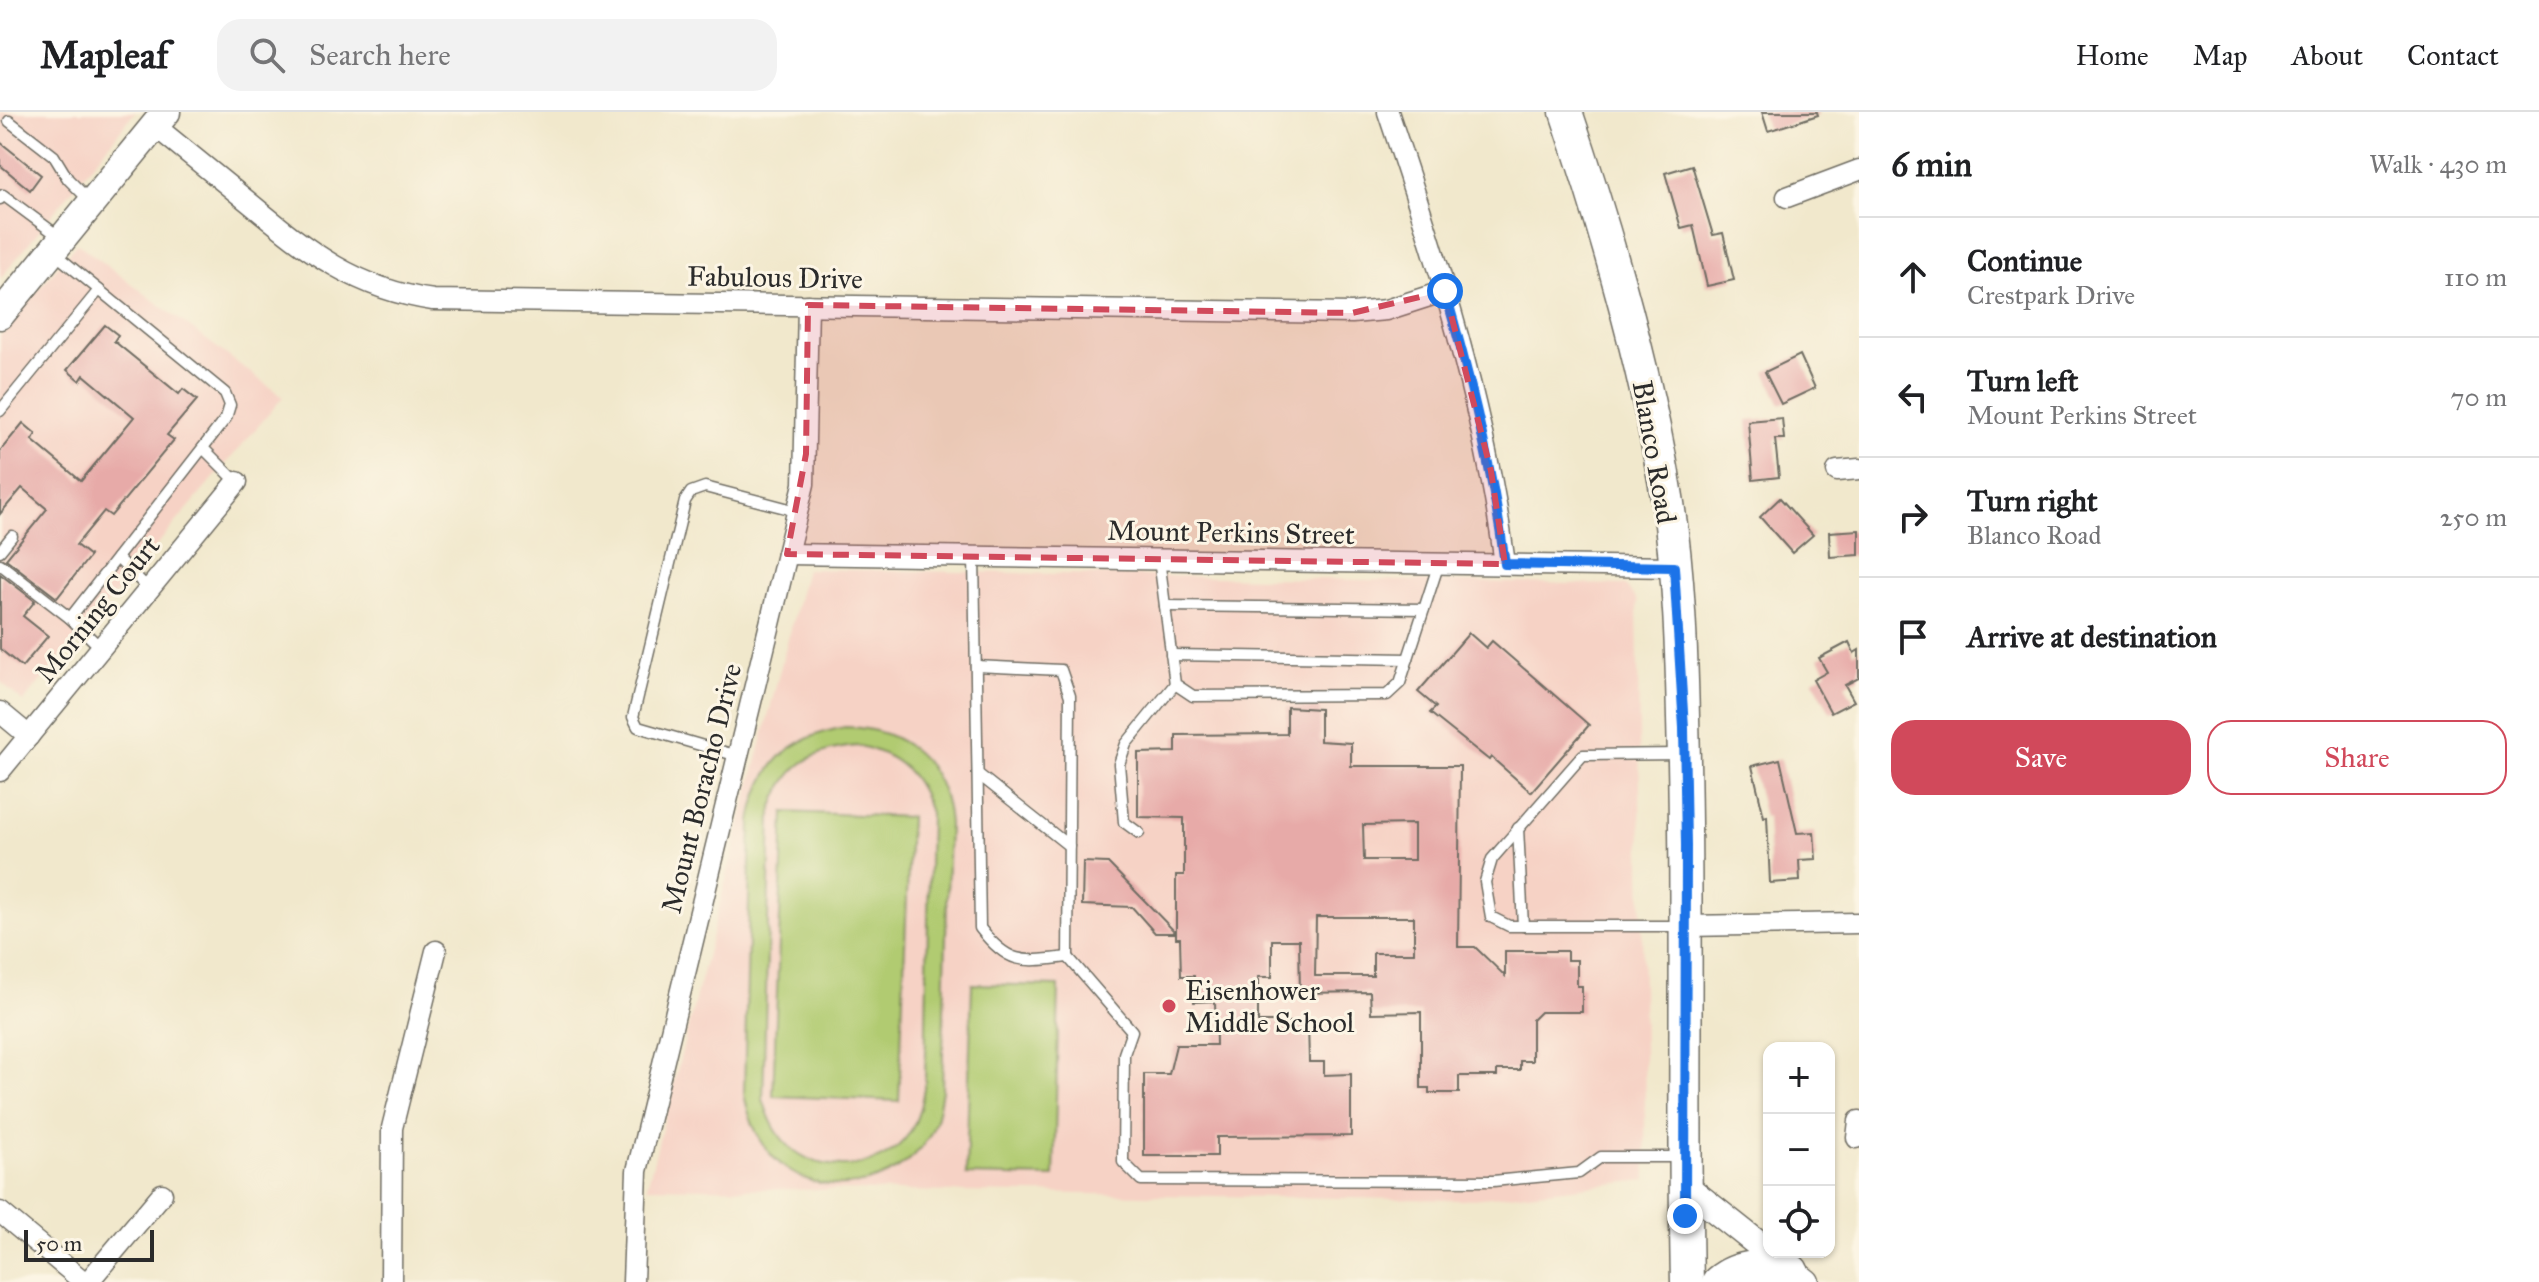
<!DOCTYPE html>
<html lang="en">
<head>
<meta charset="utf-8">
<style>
	:root { --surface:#fff; --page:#f2f2f2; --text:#202124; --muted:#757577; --line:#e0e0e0; --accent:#d1495b }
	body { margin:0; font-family:"IM FELL Great Primer",serif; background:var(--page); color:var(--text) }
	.controls { position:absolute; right:24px; bottom:24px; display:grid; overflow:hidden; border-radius:16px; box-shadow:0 2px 6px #0004 }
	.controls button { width:72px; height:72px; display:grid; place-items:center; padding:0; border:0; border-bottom:2px solid var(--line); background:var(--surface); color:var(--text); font:40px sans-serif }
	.scale { position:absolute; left:24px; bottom:20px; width:130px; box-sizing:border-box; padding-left:8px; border:4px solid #2b2b2b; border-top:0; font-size:22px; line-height:28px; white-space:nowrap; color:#2b2b2b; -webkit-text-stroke:6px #fcf5e5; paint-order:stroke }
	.stop { position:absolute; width:24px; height:24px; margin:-18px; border:6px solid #1a73e8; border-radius:50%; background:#fff }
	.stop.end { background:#1a73e8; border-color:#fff; box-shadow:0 2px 8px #0008 }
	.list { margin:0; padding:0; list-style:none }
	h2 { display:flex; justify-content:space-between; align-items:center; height:104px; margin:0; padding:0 32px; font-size:34px }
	h2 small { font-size:26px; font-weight:400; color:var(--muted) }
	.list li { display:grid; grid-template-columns:52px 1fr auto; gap:24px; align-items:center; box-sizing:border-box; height:120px; padding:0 32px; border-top:2px solid var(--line) }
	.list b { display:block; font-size:30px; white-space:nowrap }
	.list p { margin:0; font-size:26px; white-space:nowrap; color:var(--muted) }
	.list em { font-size:26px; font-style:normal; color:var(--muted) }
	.actions { display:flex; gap:16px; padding:24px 32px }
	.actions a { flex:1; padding:18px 0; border:2px solid var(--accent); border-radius:24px; text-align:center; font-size:28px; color:var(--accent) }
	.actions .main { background:var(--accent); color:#fff }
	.icon { flex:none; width:44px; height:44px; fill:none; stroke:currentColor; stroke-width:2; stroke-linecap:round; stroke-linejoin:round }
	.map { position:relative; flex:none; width:1859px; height:1170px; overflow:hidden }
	header { display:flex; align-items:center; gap:48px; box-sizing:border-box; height:112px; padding:0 40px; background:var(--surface); border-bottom:2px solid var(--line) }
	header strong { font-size:38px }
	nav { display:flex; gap:44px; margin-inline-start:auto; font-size:28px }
	.search { width:560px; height:72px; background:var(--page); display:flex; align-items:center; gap:20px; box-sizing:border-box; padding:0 28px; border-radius:24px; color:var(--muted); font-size:30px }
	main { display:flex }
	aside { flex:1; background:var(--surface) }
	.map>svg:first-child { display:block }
	.built { fill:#f6d2c5 }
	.green { fill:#b1cb71; stroke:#6e7b4e; stroke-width:2; fill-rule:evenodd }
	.building { fill:#e7aaa8; fill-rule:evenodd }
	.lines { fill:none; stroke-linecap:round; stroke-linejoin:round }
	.service-casing { stroke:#706d63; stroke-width:13 }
	.minor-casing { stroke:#706d63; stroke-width:23 }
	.tertiary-casing { stroke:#706d63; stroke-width:29 }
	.secondary-casing { stroke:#706d63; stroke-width:31 }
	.primary-casing { stroke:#706d63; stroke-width:35 }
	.service { stroke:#fff; stroke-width:10 }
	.minor { stroke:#fff; stroke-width:20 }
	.tertiary { stroke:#fff; stroke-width:26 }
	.secondary { stroke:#fff; stroke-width:28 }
	.primary { stroke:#fff; stroke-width:32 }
	.route { stroke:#1a73e8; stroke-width:10 }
	.marked { fill:#d1495b; fill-opacity:0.2; stroke:#d1495b; stroke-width:6; stroke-dasharray:16 10; stroke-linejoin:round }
	.poi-dot { fill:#d1495b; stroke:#fcf5e5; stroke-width:3 }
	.labels { text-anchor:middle; stroke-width:6; stroke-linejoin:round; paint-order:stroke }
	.street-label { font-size:28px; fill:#2b2b2b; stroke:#fcf5e5 }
	.poi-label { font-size:28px; fill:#2b2b2b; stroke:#fcf5e5; text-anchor:start }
</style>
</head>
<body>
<header>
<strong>Mapleaf</strong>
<div class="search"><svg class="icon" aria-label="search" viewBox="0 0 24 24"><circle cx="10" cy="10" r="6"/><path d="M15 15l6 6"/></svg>Search here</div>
<nav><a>Home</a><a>Map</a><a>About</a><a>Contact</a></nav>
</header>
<main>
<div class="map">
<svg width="1859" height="1170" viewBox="0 0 1859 1170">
	<rect width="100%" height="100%" fill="#fcf5e5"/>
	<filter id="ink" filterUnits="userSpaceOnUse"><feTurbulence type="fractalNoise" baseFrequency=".0125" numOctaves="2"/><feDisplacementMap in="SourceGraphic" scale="16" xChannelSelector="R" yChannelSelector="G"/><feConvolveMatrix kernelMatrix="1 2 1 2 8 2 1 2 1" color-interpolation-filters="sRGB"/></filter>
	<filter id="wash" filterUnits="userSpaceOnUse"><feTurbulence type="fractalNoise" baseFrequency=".006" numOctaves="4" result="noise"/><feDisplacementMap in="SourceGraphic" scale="32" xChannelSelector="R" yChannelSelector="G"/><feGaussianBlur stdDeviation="1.8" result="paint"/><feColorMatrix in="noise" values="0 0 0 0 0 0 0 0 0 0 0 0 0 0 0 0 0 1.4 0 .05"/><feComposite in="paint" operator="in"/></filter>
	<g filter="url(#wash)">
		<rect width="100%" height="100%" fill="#f1e8cc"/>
		<g class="built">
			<path d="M0,0H135L0,167Z"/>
			<path d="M77,131L283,285L23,590L0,569V224Z"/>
			<path d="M806,457L1625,473L1637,489L1646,1068L1463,1088L647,1075Z"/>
		</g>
		<g class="green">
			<path d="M845,615C904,616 944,651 949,711L942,978C939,995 937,1011 928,1026C897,1076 820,1091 776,1048C758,1030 749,1007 744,982L751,709C761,652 788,626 845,615ZM859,634C899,643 918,662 930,701L925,970C922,989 919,1007 908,1023C884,1057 828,1064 795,1039C777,1026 769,1007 763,987L771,701C785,654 812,637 859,634Z"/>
			<path d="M784,700L910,705L899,989L773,984Z"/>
			<path d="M972,872L1059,874L1054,1065L966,1063Z"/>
		</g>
		<g id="blocks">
			<g class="building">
				<path d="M1762,0H1817L1818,3L1768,19Z"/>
				<path d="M0,30L41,63L30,78L0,53Z"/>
				<path d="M1692,53L1713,123L1723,121L1734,168L1707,174L1693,113L1681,116L1665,61Z"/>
				<path d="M105,213L118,223L114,229L179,282L183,277L197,288L167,323L174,328L111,404L104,399L76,433L90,444L57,486L6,447L47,397L22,376L0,402V339L23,311L36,322L32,328L81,369L110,334L134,305L84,263L80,269L67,258Z"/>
				<path d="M1800,243L1815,276L1781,292L1765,260Z"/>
				<path d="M1782,306L1784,327H1775L1779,365L1753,368L1748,309Z"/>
				<path d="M1780,386L1813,423L1792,441L1760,405Z"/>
				<path d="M1859,418V443L1830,445L1829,420Z"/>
				<path d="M0,462L35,489L23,504L48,524L22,555L0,537Z"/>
				<path d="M1469,521L1486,536L1492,529L1589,613L1531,680L1491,645L1489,648L1430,601L1436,595L1418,580Z"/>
				<path d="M1849,530L1854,541L1859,538V566L1845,573L1854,589L1831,601L1813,568L1827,560L1819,546Z"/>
				<path d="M1287,595L1320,597V629L1351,631V654H1460L1458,835H1475L1505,864V839H1567V848H1577V874H1582V900H1540L1532,908V949H1520V958H1497V964H1459V981H1429V976H1421V900L1371,901L1370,880L1300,881L1299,828H1272V865H1258V910H1308L1309,950H1324V963L1351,962V1024L1217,1025V1044H1144V962H1169L1176,933H1216L1215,889L1194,890V864H1181L1180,826H1176V821H1155L1132,795L1082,793L1083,750L1108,751L1176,821V763H1184V706L1138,705V641L1176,640V623L1287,622ZM1414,712V748H1364L1363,713ZM1316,805H1414V841H1373V864H1315Z"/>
				<path d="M1780,647L1797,721L1814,720L1816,747L1799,748L1800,769L1770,771L1767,704L1764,705L1752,654Z"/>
			</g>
		</g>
	</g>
	<g filter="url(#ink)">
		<use href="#blocks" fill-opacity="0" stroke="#706d63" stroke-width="2"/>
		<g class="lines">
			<g class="service-casing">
				<g id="service">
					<path d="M9,9L54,44L68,67L91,90"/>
					<path d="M0,87L3,83L61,126"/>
					<path d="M0,299L99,178"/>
					<path d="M203,336L237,370"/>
					<path d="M0,439L12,424"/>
					<path d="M974,444L980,816C1009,854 1024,850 1068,845L1132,919L1124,942L1123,1050L1141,1068L1493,1069L1579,1061L1601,1045H1683"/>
					<path d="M117,446L149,477"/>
					<path d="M1159,447L1175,572L1193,584L1387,583L1400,571L1439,451"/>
					<path d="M0,452L70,506L226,306L230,293L225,281L54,141"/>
					<path d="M1165,494L1424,497"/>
					<path d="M70,506L101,536"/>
					<path d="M1171,543L1408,547"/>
					<path d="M976,554L1061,558L1070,584L1068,845"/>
					<path d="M738,644L638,615L633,605L685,389L691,380L705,375L797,399"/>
					<path d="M978,662L1069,734"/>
					<path d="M1518,716L1523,814"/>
					<path d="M1139,721L1124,710L1119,652L1126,632L1175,572"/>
					<path d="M1681,814H1509L1491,805L1485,770L1492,747L1583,643L1682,642"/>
				</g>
			</g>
			<g class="minor-casing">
				<g id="minor">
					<path d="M1388,0C1438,148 1485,297 1505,452"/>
					<path d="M155,14C187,40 219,66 251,92C309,140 356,177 433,188L1352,201L1386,198L1445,179"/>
					<path d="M1787,85L1859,58"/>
					<path d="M1837,359L1859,357"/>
					<path d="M787,442L1674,455"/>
					<path d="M0,600L29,624"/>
					<path d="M0,659L237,370"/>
					<path d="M1686,814L1859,811"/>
					<path d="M1857,1026L1859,1009"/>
					<path d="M0,1100L84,1170"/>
					<path d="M88,1170L162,1082"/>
					<path d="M391,1170L392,1016L436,839"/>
					<path d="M633,1170L637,1059L804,372L808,193"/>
				</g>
			</g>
			<g class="tertiary-casing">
				<path id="tertiary" d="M1685,1074L1806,1170"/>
			</g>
			<g class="secondary-casing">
				<path id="secondary" d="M0,203L166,0"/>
			</g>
			<g class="primary-casing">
				<g id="primary">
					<path d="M1566,0C1607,121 1643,247 1665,373C1681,464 1682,559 1684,650C1688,824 1683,997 1687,1170"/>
					<path d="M1718,1170C1741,1151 1764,1154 1792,1159"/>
				</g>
			</g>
			<use href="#service" class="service"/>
			<use href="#minor" class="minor"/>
			<use href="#tertiary" class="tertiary"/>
			<use href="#secondary" class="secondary"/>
			<use href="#primary" class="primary"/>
		</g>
	</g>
	<g class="lines" filter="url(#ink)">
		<path class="route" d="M1445,179C1471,269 1493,359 1505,452L1674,455L1684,616L1686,733L1685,1104"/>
	</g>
	<path class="marked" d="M1445,179L1491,359L1505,452L787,442L806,342L808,193L1352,201Z"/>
	<circle class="poi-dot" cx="1169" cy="894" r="8"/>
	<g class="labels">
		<g class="street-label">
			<text transform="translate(775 165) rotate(1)" y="10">Fabulous Drive</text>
			<text transform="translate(1655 340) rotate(80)" y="10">Blanco Road</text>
			<text transform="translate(1231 420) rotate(1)" y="10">Mount Perkins Street</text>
			<text transform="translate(97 497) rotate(-51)" y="10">Morning Court</text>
			<text transform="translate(701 676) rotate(-76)" y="10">Mount Boracho Drive</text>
		</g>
		<g class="poi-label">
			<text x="1185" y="888">Eisenhower<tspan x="1185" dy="32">Middle School</tspan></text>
		</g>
	</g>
</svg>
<div class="controls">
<button>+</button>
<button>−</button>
<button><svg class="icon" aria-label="locate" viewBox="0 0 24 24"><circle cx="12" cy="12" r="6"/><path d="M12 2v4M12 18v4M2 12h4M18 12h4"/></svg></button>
</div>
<div class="scale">50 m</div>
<div class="stop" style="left:1445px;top:179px"></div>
<div class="stop end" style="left:1685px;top:1104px"></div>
</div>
<aside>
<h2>6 min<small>Walk · 430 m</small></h2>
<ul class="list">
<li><svg class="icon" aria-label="ahead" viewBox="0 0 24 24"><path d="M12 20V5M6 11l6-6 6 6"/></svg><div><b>Continue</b><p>Crestpark Drive</p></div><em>110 m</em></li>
<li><svg class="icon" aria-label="left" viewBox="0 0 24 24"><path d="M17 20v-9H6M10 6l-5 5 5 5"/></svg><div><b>Turn left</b><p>Mount Perkins Street</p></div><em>70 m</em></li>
<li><svg class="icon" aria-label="right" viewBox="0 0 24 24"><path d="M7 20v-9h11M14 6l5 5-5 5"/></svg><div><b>Turn right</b><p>Blanco Road</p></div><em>250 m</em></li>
<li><svg class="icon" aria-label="arrive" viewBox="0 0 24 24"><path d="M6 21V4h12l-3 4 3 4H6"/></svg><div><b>Arrive at destination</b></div></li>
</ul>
<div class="actions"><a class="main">Save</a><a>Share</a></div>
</aside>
</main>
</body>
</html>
